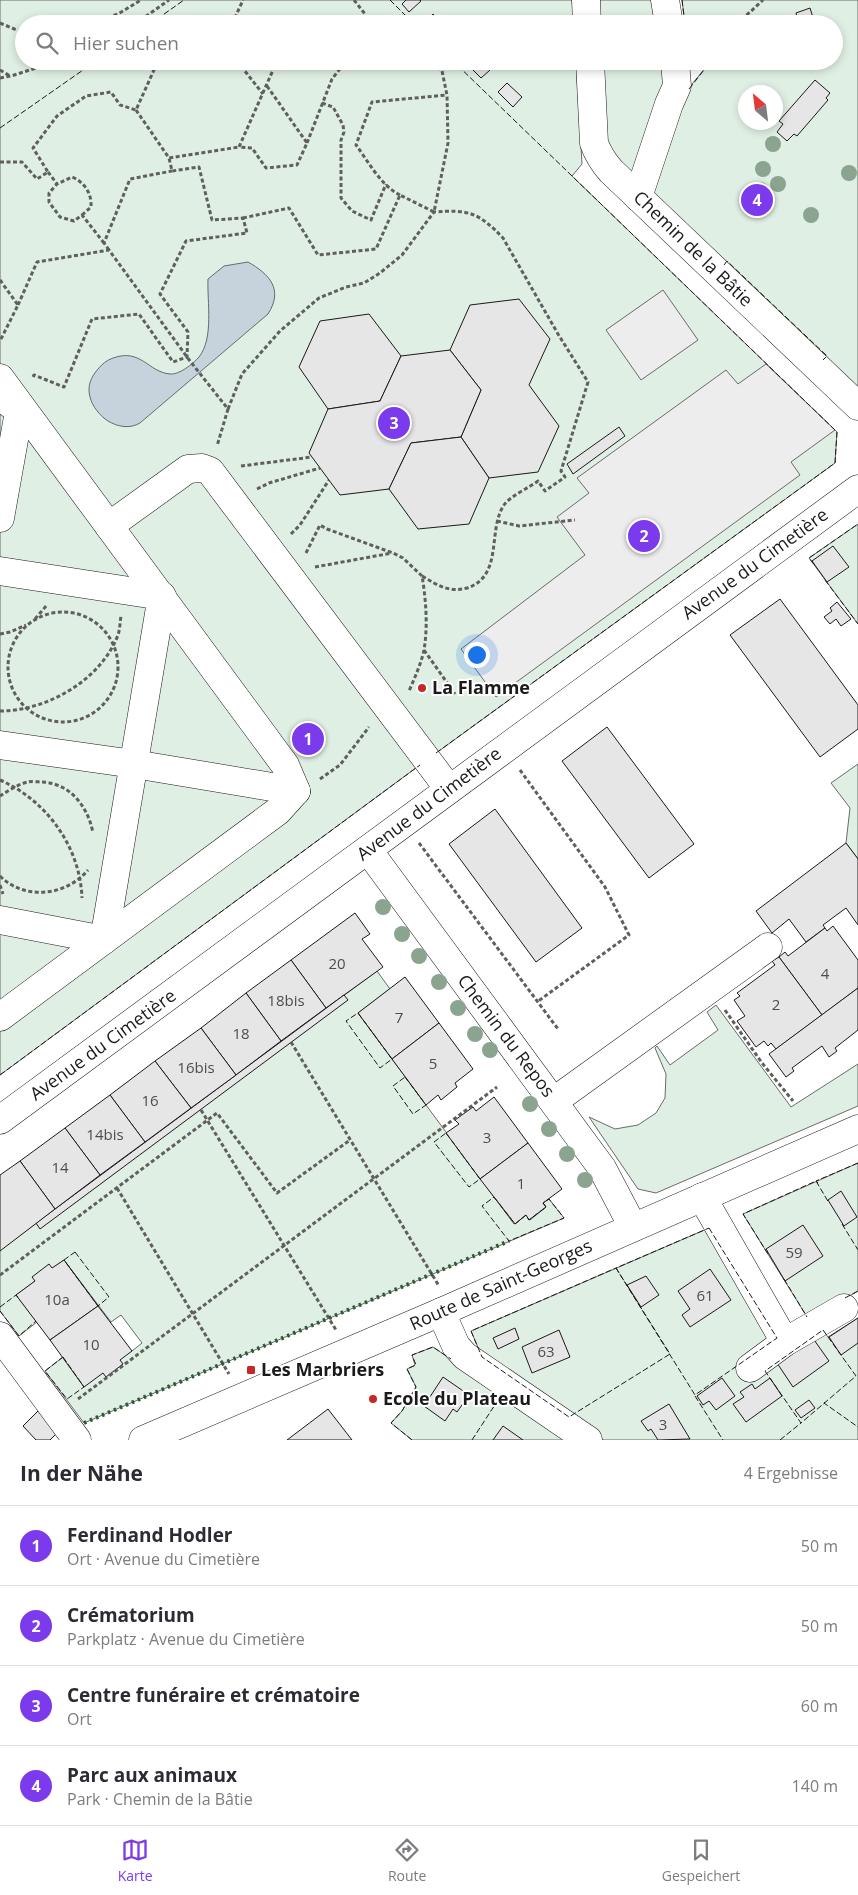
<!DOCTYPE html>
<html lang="de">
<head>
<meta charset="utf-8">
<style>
	:root { --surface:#fff; --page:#f7f7f7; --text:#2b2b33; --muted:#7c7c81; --line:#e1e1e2; --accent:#7c3aed }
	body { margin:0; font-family:"Open Sans",sans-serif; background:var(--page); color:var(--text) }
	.compass { position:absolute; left:738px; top:85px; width:45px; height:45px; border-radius:50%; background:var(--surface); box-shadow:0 2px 8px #0003; rotate:332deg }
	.you { position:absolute; left:476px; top:654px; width:18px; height:18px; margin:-12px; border:4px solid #fff; border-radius:50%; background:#1a73e8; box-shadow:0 0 0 8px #1a73e833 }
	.badge { display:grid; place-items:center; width:32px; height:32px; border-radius:50%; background:var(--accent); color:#fff; font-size:16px; font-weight:700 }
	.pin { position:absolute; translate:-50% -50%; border:2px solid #fff; box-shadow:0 1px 5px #0006 }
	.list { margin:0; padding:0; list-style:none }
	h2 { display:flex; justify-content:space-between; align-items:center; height:65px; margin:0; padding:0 20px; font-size:21px }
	h2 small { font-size:16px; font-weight:400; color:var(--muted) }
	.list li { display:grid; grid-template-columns:32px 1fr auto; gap:15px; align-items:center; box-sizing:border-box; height:80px; padding:0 20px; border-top:1px solid var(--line) }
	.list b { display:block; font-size:19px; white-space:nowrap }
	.list p { margin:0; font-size:16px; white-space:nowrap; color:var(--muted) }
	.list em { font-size:16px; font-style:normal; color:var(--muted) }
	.icon { flex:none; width:28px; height:28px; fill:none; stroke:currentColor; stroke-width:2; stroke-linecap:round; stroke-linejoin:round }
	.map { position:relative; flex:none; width:858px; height:1440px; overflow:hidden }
	.search { position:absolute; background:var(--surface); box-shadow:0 2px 8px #0003; left:15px; right:15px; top:15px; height:55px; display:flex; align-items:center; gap:12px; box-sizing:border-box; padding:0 18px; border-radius:28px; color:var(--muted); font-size:19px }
	.sheet { height:385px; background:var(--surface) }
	nav { display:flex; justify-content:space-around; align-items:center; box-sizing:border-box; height:70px; border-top:1px solid var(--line); background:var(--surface); font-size:14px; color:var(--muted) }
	nav a { display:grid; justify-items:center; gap:2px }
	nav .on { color:var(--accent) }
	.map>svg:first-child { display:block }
	.green { fill:#e0efe3; stroke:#6a6a6a; fill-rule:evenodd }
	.parking { fill:#ededed; stroke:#6a6a6a }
	.water { fill:#c6d2dc; stroke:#6a6a6a }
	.building { fill:#e6e6e6; stroke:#1a1a1a }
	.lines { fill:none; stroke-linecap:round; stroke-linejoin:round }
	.minor-casing { stroke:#1a1a1a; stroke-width:29 }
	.path { stroke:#5f5f5f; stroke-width:3; stroke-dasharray:4 2.5; stroke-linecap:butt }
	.minor { stroke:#fff; stroke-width:28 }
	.hedge { stroke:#2b5a34; stroke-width:4; stroke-dasharray:2.5 4; stroke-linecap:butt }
	.fence { stroke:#1a1a1a; stroke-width:1; stroke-dasharray:6 2.5; stroke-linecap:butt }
	.tree { fill:#8aa48f }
	.poi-dot { fill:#c62828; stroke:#fff; stroke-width:2 }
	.labels { text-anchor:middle; stroke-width:4; stroke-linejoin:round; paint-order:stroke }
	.number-label { font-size:15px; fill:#4d4d4d }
	.street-label { font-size:18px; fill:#1a1a1a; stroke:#fff }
	.poi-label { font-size:18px; font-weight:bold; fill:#1a1a1a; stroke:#fff; text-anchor:start }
</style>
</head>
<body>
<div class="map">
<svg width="858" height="1440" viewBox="0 0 858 1440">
	<rect width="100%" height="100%" fill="#fff"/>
	<g class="green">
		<path d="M0,0H572L574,24H24V61H576L582,164L572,176L837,432L835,463L428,759L0,1075Z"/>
		<path d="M597,0H657L661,24H598Z"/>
		<path d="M682,0H858V396L821,362L826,356L727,262L722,268L654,196V187L671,118L692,84L711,61H834V24H685ZM746,92H776V122H746Z"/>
		<path d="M600,61H666V74L642,168L631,175L604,140Z"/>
		<path d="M858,524V624L809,558Z"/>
		<path d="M858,764V859L846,843L850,808L831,783Z"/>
		<path d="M377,971L390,989L358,1013L514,1224L526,1215L530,1220L546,1207L543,1203L549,1199L564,1218L84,1423L45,1371L63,1357L132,1351L142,1343L121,1315L111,1322L64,1260L16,1295L37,1322L19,1336L0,1311V1250Z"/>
		<path d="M716,1005L791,1107L858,1064V1106L656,1193L638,1189L589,1117L615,1129L638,1125L656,1113L665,1098L666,1074L655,1048L657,1046L670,1065L718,1030L707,1012Z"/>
		<path d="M858,1163V1291L809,1320L743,1214Z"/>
		<path d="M709,1228L777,1338L823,1330L828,1337L858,1318V1440H603L482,1357L471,1331Z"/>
		<path d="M433,1347L569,1440H412L391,1423L402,1411L416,1387L407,1369L415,1365L412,1355Z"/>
	</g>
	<g class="parking">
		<path d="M663,290L698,340L641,380L606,330Z"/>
		<path d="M766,364L835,430L791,462L800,475L496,697L461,649L585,555L557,517L589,493L577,478L726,370L738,384Z"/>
	</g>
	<path class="water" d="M248,262C269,274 284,289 268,314L140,423C130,429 118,427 108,421C100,416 92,406 90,397C87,386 91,377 98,369C102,364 107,360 113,358C141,348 148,372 170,374C179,375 193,364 199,357C214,338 207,302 208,279L224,266Z"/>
	<g class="building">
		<path d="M406,0H420L421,1L409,12L402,4Z"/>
		<path d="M810,8L815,24H799L796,13Z"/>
		<path d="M433,14L442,24H424Z"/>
		<path d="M472,61H482L490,70L481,78L468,65Z"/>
		<path d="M815,80L830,93L826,98L828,100L797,136L794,134L787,141L777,132L783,124L779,121Z"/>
		<path d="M507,83L522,97L513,107L498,92Z"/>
		<path d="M519,299L550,339L529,385L559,426L538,472L489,478L461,437L481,390L450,350L470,305Z"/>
		<path d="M369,314L401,356L380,401L328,409L299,367L320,321Z"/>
		<path d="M450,350L481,390L461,437L411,443L389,489L340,495L309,453L328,409L380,401L401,356Z"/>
		<path d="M619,427L625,436L573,474L567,464Z"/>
		<path d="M461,437L489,478L469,524L418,529L389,489L411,443Z"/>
		<path d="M833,546L849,567L827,582L812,561Z"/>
		<path d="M780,599L858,705V729L820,757L730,635Z"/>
		<path d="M837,602L851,619L841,626L836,619L830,624L824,617L832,611L830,608Z"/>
		<path d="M607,727L694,844L649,878L562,761Z"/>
		<path d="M495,809L582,928L536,962L449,844Z"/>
		<path d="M846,843L858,859V925L846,908L823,925L825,928L806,942L789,919L772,933L756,911Z"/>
		<path d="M355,913L370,934L362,939L383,967L326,1008L291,960Z"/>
		<path d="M833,926L858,960V988L822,1015L779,957L785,952L788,956L825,928L827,931Z"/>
		<path d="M779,957L822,1015L776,1049L771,1043L768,1046L764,1041L756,1047L737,1021L745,1016L734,1000L740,996L737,993L775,965L772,961Z"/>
		<path d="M291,960L326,1008L281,1041L246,993Z"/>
		<path d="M405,977L439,1023L392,1059L358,1013Z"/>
		<path d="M858,988V1030L835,1048L837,1051L829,1057L822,1046L792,1068L794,1071L786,1077L769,1054Z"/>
		<path d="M246,993L281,1041L236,1075L201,1028Z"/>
		<path d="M344,995L348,1000L40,1229L36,1223L55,1209Z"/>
		<path d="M439,1023L473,1069L455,1083L457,1087L441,1100L438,1095L426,1105L392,1059Z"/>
		<path d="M201,1028L236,1075L191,1108L155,1061Z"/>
		<path d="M155,1061L191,1108L145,1142L110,1095Z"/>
		<path d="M110,1095L145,1142L100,1175L65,1128Z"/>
		<path d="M494,1097L528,1143L480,1179L446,1133L459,1124L455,1120L473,1107L476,1111Z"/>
		<path d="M65,1128L100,1175L55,1209L20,1161Z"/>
		<path d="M528,1143L562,1189L543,1203L546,1207L529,1220L526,1215L515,1224L480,1179Z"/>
		<path d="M20,1161L55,1209L0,1251V1175Z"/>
		<path d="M841,1191L857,1217L844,1226L828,1200Z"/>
		<path d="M803,1225L823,1256L785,1281L766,1249Z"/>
		<path d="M64,1260L98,1306L50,1340L16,1295L35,1281L32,1277L49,1264L52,1268Z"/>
		<path d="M710,1269L731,1300L690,1327L682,1315L690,1309L678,1291Z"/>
		<path d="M646,1276L659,1295L641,1307L627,1285Z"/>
		<path d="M98,1306L132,1351L120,1360L123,1364L106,1377L103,1373L84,1387L50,1340Z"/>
		<path d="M858,1318V1343L841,1355L829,1337Z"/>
		<path d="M515,1328L519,1339L498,1349L493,1338Z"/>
		<path d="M559,1330L570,1357L532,1373L522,1347Z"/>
		<path d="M812,1337L829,1361L793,1387L777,1363Z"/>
		<path d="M443,1377L469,1395L457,1412L453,1409L445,1421L424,1406Z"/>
		<path d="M722,1378L735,1396L716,1410L709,1401L703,1405L697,1396Z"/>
		<path d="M770,1378L782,1396L746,1422L733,1404L744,1397L740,1392L752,1384L755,1389Z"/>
		<path d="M809,1400L815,1408L801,1418L795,1410Z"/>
		<path d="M669,1404L690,1439L658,1440L651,1429L648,1431L641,1421Z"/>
		<path d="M328,1409L352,1440H287Z"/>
		<path d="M38,1411L58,1432L50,1440H36L23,1426Z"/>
		<path d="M503,1426L523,1440H493Z"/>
	</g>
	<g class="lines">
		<g class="minor-casing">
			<g id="minor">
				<path d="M586,0L587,24"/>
				<path d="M665,0L669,24"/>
				<path d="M590,61L594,143C598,154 603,162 611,171L858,406"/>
				<path d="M638,197L669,104L677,86L675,61"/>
				<path d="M0,378L285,765L296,791L278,811L0,1017"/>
				<path d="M0,518L20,406L10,404"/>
				<path d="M109,526L188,469L202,468L210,471L449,789"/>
				<path d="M0,571L162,596L104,940L0,920"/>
				<path d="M0,745L134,764L296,791"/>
				<path d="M368,850L602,1168L633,1227"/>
				<path d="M554,1101L768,947"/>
				<path d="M0,1120L858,489"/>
				<path d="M702,1197L785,1342"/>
				<path d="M441,1312L456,1346L465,1356L588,1440"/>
				<path d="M0,1336L77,1440"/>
				<path d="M750,1368L785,1342L844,1308"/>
				<path d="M143,1440L441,1312L858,1129"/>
			</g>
		</g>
		<g class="path">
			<path d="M354,0L365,14L361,24"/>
			<path d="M0,23L24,33"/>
			<path d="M89,24L118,14L141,0"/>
			<path d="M135,24L169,0"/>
			<path d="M232,24L243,0"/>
			<path d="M737,24L763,0"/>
			<path d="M237,61L263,94"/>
			<path d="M0,70L10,76"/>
			<path d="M0,78L11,76L58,61"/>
			<path d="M267,86L307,143L297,165L266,168L252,148L239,147L277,61"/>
			<path d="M322,103L333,107L343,125L344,132L341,140V198L352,211L371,220L386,184"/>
			<path d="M136,110L169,158L239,147"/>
			<path d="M307,143L332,79L346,61"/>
			<path d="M0,162H22L37,179L48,172L33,148L57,116L86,96L111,92L120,105L136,110L158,61"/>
			<path d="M48,172L57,184"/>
			<path d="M400,195C381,186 368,161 356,145L372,102L447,95"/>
			<path d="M82,215L91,207C92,193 84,182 72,177L57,184L49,193V202L60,217L74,221L82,215L104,243"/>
			<path d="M243,218L289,208L318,255L376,249L400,195L434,212L448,143L447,95L442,71L431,61"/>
			<path d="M109,250L104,243L130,179L172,171"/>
			<path d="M0,280L18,305L0,341"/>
			<path d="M18,305L37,262L109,250L190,361L228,409L217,446"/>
			<path d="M33,377L34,375L64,387L92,319L139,314L173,362L187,357L188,332L160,294L186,241L247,233L243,218L212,220L199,167L172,171L169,158"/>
			<path d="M228,409L242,374L280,331L319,298L346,287L364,283L380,273L402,255L434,212C469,209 479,213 503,238L558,334L588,382L561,471L565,477L545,491L538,481C530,487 509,497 504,505C487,530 504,576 467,588C449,593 437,585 422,576"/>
			<path d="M241,466L312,457"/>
			<path d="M257,489L269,483L320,468"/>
			<path d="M497,521L519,526L575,520"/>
			<path d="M291,534L300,525L329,480"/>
			<path d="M306,553L320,525L327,529L393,553L403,558L422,576C426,599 428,627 424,650C421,664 415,677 409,691"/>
			<path d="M315,567L392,553"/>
			<circle cx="63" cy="667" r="55"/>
			<path d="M35,619L47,605"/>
			<path d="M0,634L10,632L26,625"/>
			<path d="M424,650L455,694"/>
			<path d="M0,711C47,711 101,680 118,635C120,629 120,622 121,616"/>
			<path d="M520,770L605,887L629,935L537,1002"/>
			<path d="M320,779L340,765L369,727"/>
			<path d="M0,780C46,800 80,846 82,898"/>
			<path d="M0,796C8,791 18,784 28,782C32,781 38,782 43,782C71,784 88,807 93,833"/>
			<path d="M419,843L558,1029"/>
			<path d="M0,876C25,901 66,896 88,870"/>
			<path d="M0,885L3,894"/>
			<path d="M725,1010L762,1063L793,1101"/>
			<path d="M291,1042L439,1286"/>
			<path d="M201,1110L336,1330"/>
			<path d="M117,1188L229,1374"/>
			<path d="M0,1275L217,1113L277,1193L350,1140"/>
			<path d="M78,1399L497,1087"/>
		</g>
		<use href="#minor" class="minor"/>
		<path class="hedge" d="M84,1423L509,1241"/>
		<g class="fence">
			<path d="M390,0L414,24"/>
			<path d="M682,0L685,24"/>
			<path d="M150,24L184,0"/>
			<path d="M689,89L711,61"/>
			<path d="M0,128L96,61"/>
			<path d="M724,265L727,261L827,356L823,360"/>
			<path d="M814,564L809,558L858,524"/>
			<path d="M825,580L858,624"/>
			<path d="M436,753L835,463L837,432L453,61"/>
			<path d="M358,1013L392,1059L380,1068L346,1021Z"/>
			<path d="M0,1075L420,765"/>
			<path d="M405,1077L426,1105L413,1114L393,1086Z"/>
			<path d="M446,1133L480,1179L469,1187L434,1142Z"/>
			<path d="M818,1183L816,1181L858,1163"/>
			<path d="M494,1197L515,1224L526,1215L529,1220L546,1207L543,1203L549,1199L564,1218L509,1241L482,1206Z"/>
			<path d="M842,1224L858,1250"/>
			<path d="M709,1228L777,1338L695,1395L616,1268Z"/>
			<path d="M75,1252L109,1297L98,1306L64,1260Z"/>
			<path d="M768,1254L743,1214L816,1181L829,1203"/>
			<path d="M616,1268L670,1354L569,1417L482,1357L471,1331Z"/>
			<path d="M784,1279L807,1317"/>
			<path d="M845,1298L858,1291"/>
			<path d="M0,1307L16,1295L18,1297"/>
			<path d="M0,1311L19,1336L36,1321"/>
			<path d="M823,1330L856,1376L801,1423L765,1371Z"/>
			<path d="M63,1357L84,1387L67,1399L45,1371Z"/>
			<path d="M695,1396L723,1440"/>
			<path d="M825,1402L824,1403L858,1427"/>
			<path d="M412,1440L391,1423L402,1411L416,1387L407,1369L416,1365L412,1355L433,1347L451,1359"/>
			<path d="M472,1440L502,1394"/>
			<path d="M780,1440L801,1423"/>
		</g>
	</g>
	<g class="tree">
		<circle cx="773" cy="144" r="8"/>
		<circle cx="763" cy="169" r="8"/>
		<circle cx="849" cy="173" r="8"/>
		<circle cx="778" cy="184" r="8"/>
		<circle cx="760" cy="190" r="8"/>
		<circle cx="811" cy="215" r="8"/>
		<circle cx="383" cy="907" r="8"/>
		<circle cx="402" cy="934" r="8"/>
		<circle cx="419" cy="956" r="8"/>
		<circle cx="439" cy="982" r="8"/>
		<circle cx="458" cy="1008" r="8"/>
		<circle cx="475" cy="1034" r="8"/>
		<circle cx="490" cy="1050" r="8"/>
		<circle cx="530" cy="1104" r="8"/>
		<circle cx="549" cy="1129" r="8"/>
		<circle cx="567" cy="1154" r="8"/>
		<circle cx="585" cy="1180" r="8"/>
	</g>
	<g class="poi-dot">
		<circle cx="422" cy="688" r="5"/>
		<rect x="246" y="1365" width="10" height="10" rx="2.5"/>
		<circle cx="373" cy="1399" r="5"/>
	</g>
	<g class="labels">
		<g class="number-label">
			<text x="337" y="969">20</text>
			<text x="825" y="979">4</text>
			<text x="286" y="1006">18bis</text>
			<text x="776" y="1010">2</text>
			<text x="399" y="1023">7</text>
			<text x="241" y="1039">18</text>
			<text x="433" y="1069">5</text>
			<text x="196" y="1073">16bis</text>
			<text x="150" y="1106">16</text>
			<text x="105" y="1140">14bis</text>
			<text x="487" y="1143">3</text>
			<text x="60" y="1173">14</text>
			<text x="521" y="1189">1</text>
			<text x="794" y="1258">59</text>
			<text x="705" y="1301">61</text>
			<text x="57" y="1305">10a</text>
			<text x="91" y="1350">10</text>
			<text x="546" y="1357">63</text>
			<text x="663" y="1430">3</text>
		</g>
		<g class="street-label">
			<text transform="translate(693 249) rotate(44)" y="6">Chemin de la Bâtie</text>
			<text transform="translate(755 564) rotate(-36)" y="6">Avenue du Cimetière</text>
			<text transform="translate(429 804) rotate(-37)" y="6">Avenue du Cimetière</text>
			<text transform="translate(506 1036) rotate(53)" y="6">Chemin du Repos</text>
			<text transform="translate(103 1045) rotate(-36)" y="6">Avenue du Cimetière</text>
			<text transform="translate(501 1285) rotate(-24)" y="6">Route de Saint-Georges</text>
		</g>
		<g class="poi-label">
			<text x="432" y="694">La Flamme</text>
			<text x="261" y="1376">Les Marbriers</text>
			<text x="383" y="1405">Ecole du Plateau</text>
		</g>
	</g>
</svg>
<svg class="compass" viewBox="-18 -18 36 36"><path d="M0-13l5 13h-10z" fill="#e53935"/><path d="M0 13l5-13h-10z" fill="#7c7c81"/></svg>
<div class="you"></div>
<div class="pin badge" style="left:308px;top:739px">1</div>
<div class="pin badge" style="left:644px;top:536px">2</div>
<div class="pin badge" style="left:394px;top:423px">3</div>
<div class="pin badge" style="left:757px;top:200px">4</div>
<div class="search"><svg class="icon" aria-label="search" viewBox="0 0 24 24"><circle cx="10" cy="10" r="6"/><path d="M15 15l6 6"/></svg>Hier suchen</div>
</div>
<section class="sheet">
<h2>In der Nähe<small>4 Ergebnisse</small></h2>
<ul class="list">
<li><span class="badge">1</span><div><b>Ferdinand Hodler</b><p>Ort · Avenue du Cimetière</p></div><em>50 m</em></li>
<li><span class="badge">2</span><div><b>Crématorium</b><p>Parkplatz · Avenue du Cimetière</p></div><em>50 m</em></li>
<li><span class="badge">3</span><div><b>Centre funéraire et crématoire</b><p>Ort</p></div><em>60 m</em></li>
<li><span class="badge">4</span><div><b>Parc aux animaux</b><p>Park · Chemin de la Bâtie</p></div><em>140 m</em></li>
</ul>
</section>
<nav>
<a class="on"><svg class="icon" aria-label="map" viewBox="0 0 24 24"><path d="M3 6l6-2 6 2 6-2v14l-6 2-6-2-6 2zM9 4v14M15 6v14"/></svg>Karte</a>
<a><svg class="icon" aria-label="directions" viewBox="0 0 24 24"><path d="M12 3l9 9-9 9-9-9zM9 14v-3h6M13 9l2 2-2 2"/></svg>Route</a>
<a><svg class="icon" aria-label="saved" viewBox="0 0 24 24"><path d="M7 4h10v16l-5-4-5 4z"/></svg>Gespeichert</a>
</nav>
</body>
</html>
